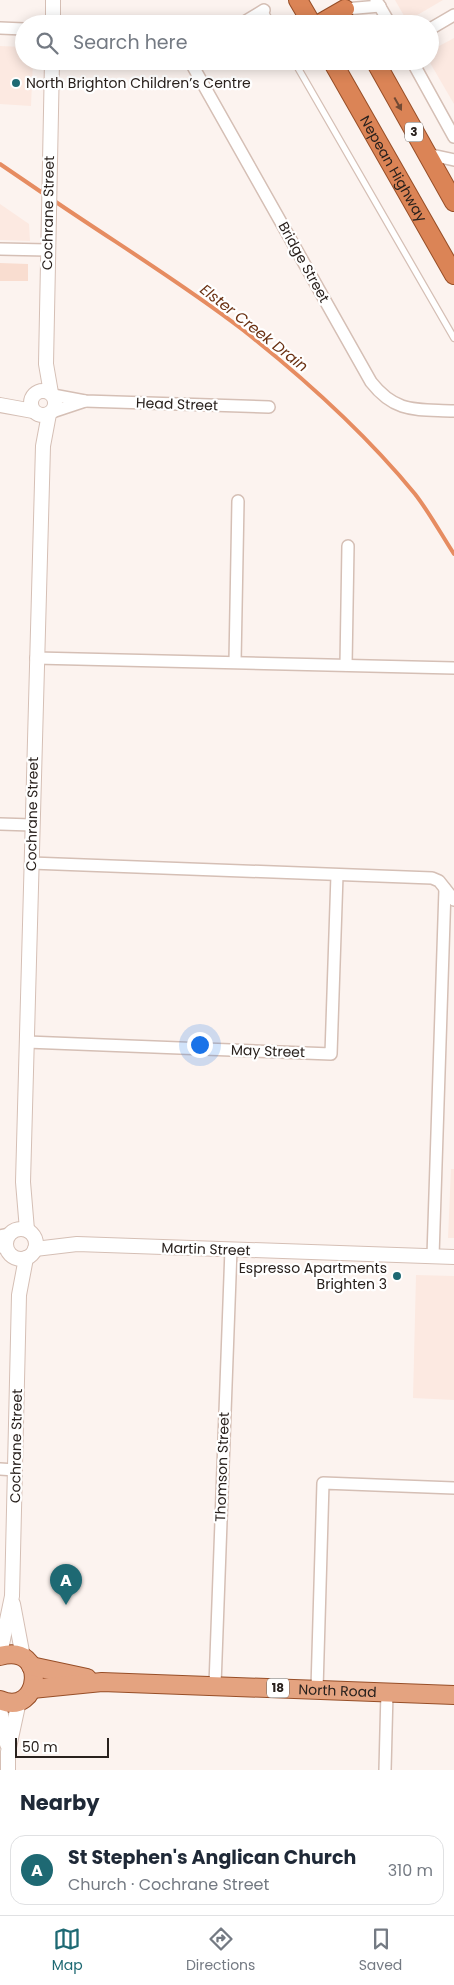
<!DOCTYPE html>
<html lang="en">
<head>
<meta charset="utf-8">
<style>
	:root { --surface:#fff; --page:#f6f6f7; --text:#1f2937; --muted:#747a83; --line:#e0e1e3; --accent:#1e6973 }
	body { margin:0; font-family:Poppins,sans-serif; background:var(--page); color:var(--text) }
	.scale { position:absolute; left:15px; bottom:12px; width:94px; box-sizing:border-box; padding-left:5px; border:2px solid #29211d; border-top:0; font-size:14px; line-height:18px; white-space:nowrap; color:#29211d; -webkit-text-stroke:4px #fff; paint-order:stroke }
	.you { position:absolute; left:199px; top:1044px; width:18px; height:18px; margin:-12px; border:4px solid #fff; border-radius:50%; background:#1a73e8; box-shadow:0 0 0 8px #1a73e833 }
	.badge { display:grid; place-items:center; width:32px; height:32px; border-radius:50%; background:var(--accent); color:#fff; font-size:16px; font-weight:700 }
	.pin { position:absolute; translate:-50% -41px; filter:drop-shadow(0 1px 2px #0008) }
	.pin::after { content:''; position:absolute; top:26px; width:18px; height:15px; background:inherit; clip-path:polygon(0 0,100% 0,50% 100%) }
	.list { margin:0; padding:0; list-style:none }
	h2 { display:flex; justify-content:space-between; align-items:center; height:65px; margin:0; padding:0 20px; font-size:21px }
	h2 small { font-size:16px; font-weight:400; color:var(--muted) }
	.list li { display:grid; grid-template-columns:32px 1fr auto; gap:15px; align-items:center; box-sizing:border-box; height:70px; margin:0 10px 10px; padding:0 10px; border:1px solid var(--line); border-radius:15px }
	.list b { display:block; font-size:19px; white-space:nowrap }
	.list p { margin:0; font-size:16px; white-space:nowrap; color:var(--muted) }
	.list em { font-size:16px; font-style:normal; color:var(--muted) }
	.icon { flex:none; width:28px; height:28px; fill:none; stroke:currentColor; stroke-width:2; stroke-linecap:round; stroke-linejoin:round }
	.map { position:relative; flex:none; width:454px; height:1770px; overflow:hidden }
	.search { position:absolute; background:var(--surface); box-shadow:0 2px 12px #0003; left:15px; right:15px; top:15px; height:55px; display:flex; align-items:center; gap:12px; box-sizing:border-box; padding:0 18px; border-radius:28px; color:var(--muted); font-size:19px }
	.sheet { height:145px; background:var(--surface) }
	nav { display:flex; justify-content:space-around; align-items:center; box-sizing:border-box; height:70px; border-top:1px solid var(--line); background:var(--surface); font-size:14px; color:var(--muted) }
	nav a { display:grid; justify-items:center; gap:2px }
	nav .on { color:var(--accent) }
	.map>svg:first-child { display:block }
	.built { fill:#fce9e1 }
	.green { fill:#f9ddd0 }
	.lines { fill:none; stroke-linecap:round; stroke-linejoin:round }
	.stream { stroke:#e68c61; stroke-width:4 }
	.service-casing { stroke:#d5bfb5; stroke-width:8 }
	.minor-casing { stroke:#d5bfb5; stroke-width:14 }
	.tertiary-casing { stroke:#d5bfb5; stroke-width:16 }
	.primary-casing { stroke:#974e27; stroke-width:20 }
	.trunk-casing { stroke:#974e27; stroke-width:20 }
	.service { stroke:#fff; stroke-width:5.5 }
	.minor { stroke:#fff; stroke-width:11 }
	.tertiary { stroke:#fff; stroke-width:14 }
	.primary { stroke:#e4a380; stroke-width:18 }
	.trunk { stroke:#db8456; stroke-width:18 }
	.oneway { fill:#704934 }
	.poi-dot { fill:#1e6973; stroke:#fff; stroke-width:2 }
	.labels { text-anchor:middle; stroke-width:4.5; stroke-linejoin:round; paint-order:stroke }
	.shield { fill:#fff; stroke:#696461; stroke-width:1 }
	.shield-label { font-size:12px; font-weight:bold; fill:#29211d }
	.poi-label { font-size:14px; fill:#29211d; stroke:#fff; text-anchor:start }
	.street-label { font-size:14px; fill:#29211d; stroke:#fff }
	.water-label { font-size:15px; font-style:italic; fill:#6a3011; stroke:#fff }
</style>
</head>
<body>
<div class="map">
<svg width="454" height="1770" viewBox="0 0 454 1770">
	<rect width="100%" height="100%" fill="#fcf3ef"/>
	<g class="built">
		<path d="M395,0H443L407,21Z"/>
		<path d="M454,38V104L429,61L430,51Z"/>
		<path d="M0,46L24,47V61H33L31,106L0,104Z"/>
		<path d="M0,204L29,224L30,241L0,240Z"/>
		<path d="M451,1169H454V1238H448Z"/>
		<path d="M416,1275L454,1276V1400L413,1398Z"/>
	</g>
	<path class="green" d="M0,263L28,264V281H0Z"/>
	<g class="lines">
		<g class="stream">
			<path d="M0,164L47,196"/>
			<path d="M53,200C116,243 182,283 243,330C305,379 365,433 415,494C429,512 441,534 454,554"/>
		</g>
		<g class="service-casing">
			<g id="service">
				<path d="M264,10L272,24"/>
				<path d="M294,61L454,338"/>
			</g>
		</g>
		<g class="minor-casing">
			<g id="minor">
				<path d="M376,0L390,24"/>
				<path d="M345,9L380,6"/>
				<path d="M241,24L264,10"/>
				<path d="M0,28L24,29"/>
				<path d="M430,29L454,15"/>
				<path d="M190,61L371,382C396,414 417,409 454,411"/>
				<path d="M412,61L454,137"/>
				<path d="M427,154L454,160"/>
				<path d="M0,249L47,250"/>
				<path d="M53,395L85,401L269,407"/>
				<path d="M52,412L85,401"/>
				<path d="M36,658L454,668"/>
				<path d="M235,662L238,501"/>
				<path d="M346,665L348,546"/>
				<path d="M0,824L32,825"/>
				<path d="M31,863L432,878L439,881L454,900"/>
				<path d="M27,1042L331,1054L337,875"/>
				<path d="M0,1236L9,1234"/>
				<path d="M0,1247L6,1248"/>
				<path d="M433,1256L445,889"/>
				<path d="M0,1469L15,1470"/>
				<path d="M215,1685L231,1249"/>
				<path d="M317,1689L323,1483L454,1488"/>
				<path d="M385,1770L387,1692"/>
			</g>
		</g>
		<g class="tertiary-casing">
			<g id="tertiary">
				<path d="M53,24V0"/>
				<circle cx="43" cy="403" r="12"/>
				<path d="M51,393L46,364L52,61"/>
				<path d="M0,405L33,411"/>
				<circle cx="21" cy="1244" r="15"/>
				<path d="M27,1230L23,1182L43,446L49,414"/>
				<path d="M35,1249L77,1244L454,1257"/>
				<path d="M13,1604L23,1657"/>
				<path d="M0,1654L12,1596L19,1295L26,1258"/>
				<path d="M0,1710L7,1744"/>
				<path d="M8,1770V1752L19,1701"/>
			</g>
		</g>
		<g class="primary-casing">
			<g id="primary">
				<path d="M0,1656C49,1642 41,1718 0,1700"/>
				<path d="M31,1666L87,1678"/>
				<path id="s1" d="M32,1689L102,1682L454,1695"/>
			</g>
		</g>
		<g class="trunk-casing">
			<g id="trunk">
				<path d="M298,0L312,24"/>
				<path d="M319,24L345,9"/>
				<path id="s2" d="M332,61L454,275"/>
				<path d="M375,61L454,202"/>
			</g>
		</g>
		<use href="#service" class="service"/>
		<use href="#minor" class="minor"/>
		<use href="#tertiary" class="tertiary"/>
		<use href="#primary" class="primary"/>
		<use href="#trunk" class="trunk"/>
	</g>
	<defs><path id="oneway-solid" d="M-6-.8H1V-3.2L6.5 0L1 3.2V.8H-6Z" transform="scale(1.25)"/></defs>
	<use class="oneway" href="#oneway-solid" transform="translate(398 104) rotate(61)"/>
	<g class="poi-dot">
		<circle cx="16" cy="83" r="5"/>
		<circle cx="397" cy="1276" r="5"/>
	</g>
	<g class="labels">
		<g class="shield">
			<rect x="405" y="122.5" width="18" height="19" rx="4"/>
			<rect x="267" y="1678.5" width="22" height="19" rx="4"/>
		</g>
		<g class="shield-label">
			<text x="414" y="136">3</text>
			<text x="278" y="1692">18</text>
		</g>
		<g class="poi-label">
			<text x="26" y="88">North Brighton Children’s Centre</text>
			<text x="387" y="1273" text-anchor="end">Espresso Apartments<tspan x="387" dy="16">Brighten 3</tspan></text>
		</g>
		<g class="street-label">
			<text dy="5" stroke="none"><textPath href="#s2" startOffset="124">Nepean Highway</textPath></text>
			<text transform="translate(48 213) rotate(-89)" y="5">Cochrane Street</text>
			<text transform="translate(304 262) rotate(61)" y="5">Bridge Street</text>
			<text transform="translate(177 404) rotate(2)" y="5">Head Street</text>
			<text transform="translate(32 814) rotate(-89)" y="5">Cochrane Street</text>
			<text transform="translate(268 1051) rotate(2)" y="5">May Street</text>
			<text transform="translate(206 1249) rotate(2)" y="5">Martin Street</text>
			<text transform="translate(16 1446) rotate(-89)" y="5">Cochrane Street</text>
			<text transform="translate(222 1467) rotate(-88)" y="5">Thomson Street</text>
			<text dy="5" stroke="none"><textPath href="#s1" startOffset="306">North Road</textPath></text>
		</g>
		<g class="water-label">
			<text transform="translate(254 328) rotate(38)" y="5">Elster Creek Drain</text>
		</g>
	</g>
</svg>
<div class="scale">50 m</div>
<div class="you"></div>
<div class="pin badge" style="left:66px;top:1605px">A</div>
<div class="search"><svg class="icon" aria-label="search" viewBox="0 0 24 24"><circle cx="10" cy="10" r="6"/><path d="M15 15l6 6"/></svg>Search here</div>
</div>
<section class="sheet">
<h2>Nearby<small></small></h2>
<ul class="list">
<li><span class="badge">A</span><div><b>St Stephen's Anglican Church</b><p>Church · Cochrane Street</p></div><em>310 m</em></li>
</ul>
</section>
<nav>
<a class="on"><svg class="icon" aria-label="map" viewBox="0 0 24 24"><path d="M3 6l6-2 6 2 6-2v14l-6 2-6-2-6 2zM9 4v14M15 6v14"/></svg>Map</a>
<a><svg class="icon" aria-label="directions" viewBox="0 0 24 24"><path d="M12 3l9 9-9 9-9-9zM9 14v-3h6M13 9l2 2-2 2"/></svg>Directions</a>
<a><svg class="icon" aria-label="saved" viewBox="0 0 24 24"><path d="M7 4h10v16l-5-4-5 4z"/></svg>Saved</a>
</nav>
</body>
</html>
